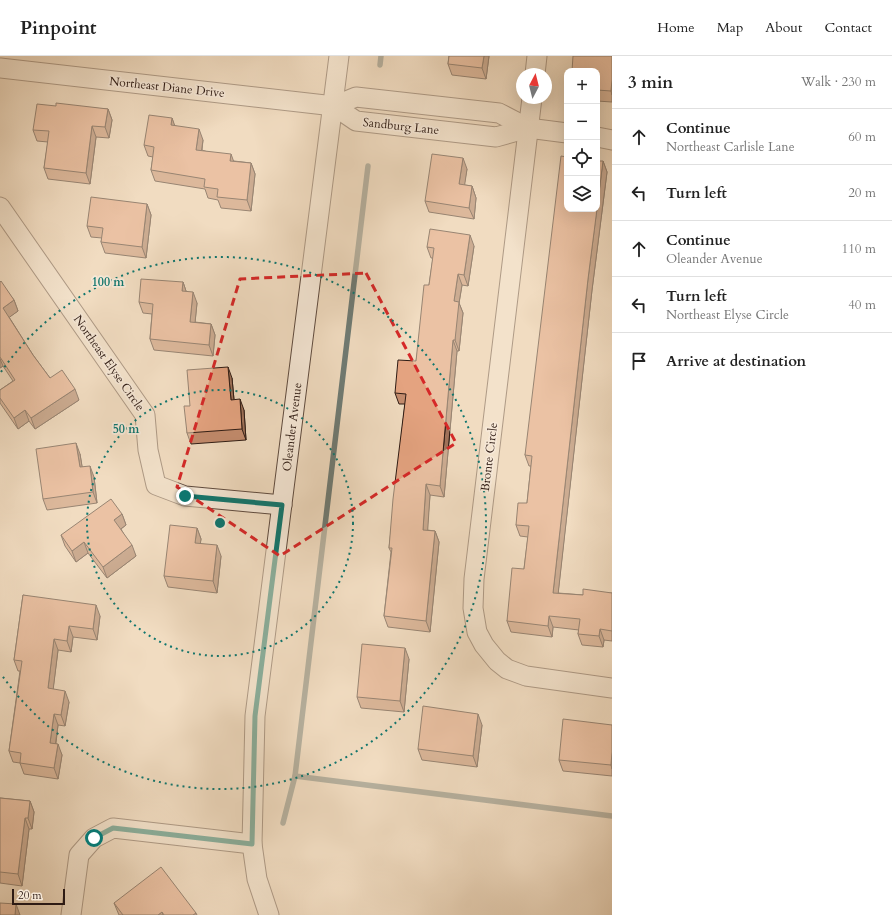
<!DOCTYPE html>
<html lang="en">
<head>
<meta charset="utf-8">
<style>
	:root { --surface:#fff; --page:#f6f6f6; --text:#222; --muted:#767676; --line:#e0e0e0 }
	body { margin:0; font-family:Cardo,serif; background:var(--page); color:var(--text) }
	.controls { position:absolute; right:12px; top:12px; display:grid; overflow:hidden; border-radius:8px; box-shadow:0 4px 16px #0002 }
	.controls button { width:36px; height:36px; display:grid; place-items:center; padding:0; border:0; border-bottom:1px solid var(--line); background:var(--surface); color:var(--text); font:20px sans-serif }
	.compass { position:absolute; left:516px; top:12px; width:36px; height:36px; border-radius:50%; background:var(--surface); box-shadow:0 4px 16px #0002; rotate:7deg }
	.scale { position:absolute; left:12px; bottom:10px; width:53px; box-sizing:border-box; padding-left:4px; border:2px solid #2e1b14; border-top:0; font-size:11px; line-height:14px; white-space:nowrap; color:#2e1b14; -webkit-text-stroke:3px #f6e8d7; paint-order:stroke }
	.stop { position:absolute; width:12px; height:12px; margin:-9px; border:3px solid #0f766e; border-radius:50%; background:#fff }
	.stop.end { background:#0f766e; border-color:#fff; box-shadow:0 1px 4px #0008 }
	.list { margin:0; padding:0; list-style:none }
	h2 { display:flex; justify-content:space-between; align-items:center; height:52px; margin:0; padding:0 16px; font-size:17px }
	h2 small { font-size:13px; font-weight:400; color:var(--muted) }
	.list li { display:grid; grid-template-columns:26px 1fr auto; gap:12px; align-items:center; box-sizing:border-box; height:56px; padding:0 16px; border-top:1px solid var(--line) }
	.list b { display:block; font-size:15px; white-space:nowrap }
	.list p { margin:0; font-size:13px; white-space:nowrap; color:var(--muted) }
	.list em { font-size:13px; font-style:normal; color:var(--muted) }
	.icon { flex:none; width:22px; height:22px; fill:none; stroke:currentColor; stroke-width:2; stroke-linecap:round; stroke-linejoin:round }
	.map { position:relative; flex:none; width:612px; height:859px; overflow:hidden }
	header { display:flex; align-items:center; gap:24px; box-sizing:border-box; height:56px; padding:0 20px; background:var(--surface); border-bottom:1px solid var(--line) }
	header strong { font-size:19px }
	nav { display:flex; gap:22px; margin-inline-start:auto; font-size:14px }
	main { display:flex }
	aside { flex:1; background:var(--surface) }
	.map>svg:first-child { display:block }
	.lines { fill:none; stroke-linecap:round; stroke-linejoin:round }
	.stream { stroke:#6f7b74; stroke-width:5.5 }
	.minor-casing { stroke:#5f4b3f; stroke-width:21 }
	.minor { stroke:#f6e8d7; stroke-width:19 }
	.wall { fill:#c48c6e; stroke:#2e1b14 }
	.shaded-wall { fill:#a0725a; stroke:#2e1b14 }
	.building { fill:#e4a380; stroke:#2e1b14 }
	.route { stroke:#0f766e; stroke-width:5 }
	.marked { fill:none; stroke:#d62828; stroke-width:3; stroke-dasharray:8 5; stroke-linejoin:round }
	.ring { fill:none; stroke:#0f766e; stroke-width:2; stroke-dasharray:2 4 }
	.labels { text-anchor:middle; stroke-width:3.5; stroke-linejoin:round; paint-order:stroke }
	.street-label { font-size:12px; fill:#2e1b14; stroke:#f6e8d7 }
	.centre { fill:#0f766e; stroke:#f6e8d7; stroke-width:2 }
	.ring-label { font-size:12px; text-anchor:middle; font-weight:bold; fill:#0f766e; stroke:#f6e8d7; stroke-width:3.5; stroke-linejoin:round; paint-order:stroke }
</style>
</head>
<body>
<header>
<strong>Pinpoint</strong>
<nav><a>Home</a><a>Map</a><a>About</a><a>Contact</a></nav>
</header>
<main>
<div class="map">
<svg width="612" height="859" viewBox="0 0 612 859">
	<rect width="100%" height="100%" fill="#f1dcc1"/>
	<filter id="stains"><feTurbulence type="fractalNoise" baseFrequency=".005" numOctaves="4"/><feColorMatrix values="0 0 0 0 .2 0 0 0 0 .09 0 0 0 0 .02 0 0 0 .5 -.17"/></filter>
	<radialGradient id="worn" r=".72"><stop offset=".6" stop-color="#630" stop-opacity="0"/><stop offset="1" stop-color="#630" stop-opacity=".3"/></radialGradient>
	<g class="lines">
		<g class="stream">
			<path d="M380,9L381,0"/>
			<path d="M295,720L612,760"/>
			<path d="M283,767L295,720L368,110"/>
		</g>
		<g class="minor-casing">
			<g id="minor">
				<path d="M0,12L334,50L356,41L499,57L528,72L567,77"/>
				<path d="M535,18L537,0"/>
				<path d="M532,42L474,523L473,552L477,576L484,589L497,605L507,613L526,620L612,632"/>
				<path d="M334,50L356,65L496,81L528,72"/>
				<path d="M597,81L612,84"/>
				<path d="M0,151L145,359L148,394L156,429L185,440L282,449"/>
				<path d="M71,859L79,799L94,782L113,772L252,788"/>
				<path d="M269,859L257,823L252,788L255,660L339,0"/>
			</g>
		</g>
		<use href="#minor" class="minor"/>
	</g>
	<g class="wall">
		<path d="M449,0H489L486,23L452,19L448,8Z"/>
		<path d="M612,0V46L597,45V15Z"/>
		<path d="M56,50L108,53L112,64L109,82L96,81L90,128L48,123L44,112L48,86L37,85L33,74Z"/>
		<path d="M172,62L174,69L203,84L202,94L234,105L251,107L255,118L251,155L221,152L218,144L208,142L205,133L155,125L151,114L153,101L148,100L144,89Z"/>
		<path d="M603,105L607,116L592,234L558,537L583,539L612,537V585L604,584L603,591L582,589L578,578L579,574L553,571L552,581L511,576L507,565L524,513L528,481L520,480L516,469L527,447L531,410H529L525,399Z"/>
		<path d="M467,113L464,129L472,130L476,142L474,163L429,156L425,145Z"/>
		<path d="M147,148L151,159L146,202L105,197L101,186L102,182L91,181L87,170Z"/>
		<path d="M474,190L468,230L462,229L459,247L463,257L459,295H457L444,441L430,439L427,474L435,475L439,486L430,576L388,571L384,560L391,496L389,492L405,348H399L395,337L416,305L429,229L433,202H431L427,191Z"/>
		<path d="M0,226L14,244L18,255L9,261L33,299L50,322L79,344L35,373L29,365L18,373L0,347V334L13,325L3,310L0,312Z"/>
		<path d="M183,226L186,235L197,247L195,266L211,268L215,279L213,300L154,294L150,283L152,258L143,257L139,246Z"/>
		<path d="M232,322L234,344L244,354L246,384L191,388L187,377L190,350Z"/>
		<path d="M80,398L82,411L94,421L97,447L47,454L43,443Z"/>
		<path d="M122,458L126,469L121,473L136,500L107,522L88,497L76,506L65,490L61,479Z"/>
		<path d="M197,472L201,483L200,488L221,500L217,537L168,531L164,520Z"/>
		<path d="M23,539L100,560L97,584L73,581L71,596L58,594L53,633L69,646L65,670L58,669L56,687L62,699L58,723L24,718L20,707L13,706L9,695L20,615H18L14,604Z"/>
		<path d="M409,603L404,656L361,652L357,641Z"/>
		<path d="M482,669L477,711L422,704L418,693Z"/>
		<path d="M612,669V720L563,715L559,704Z"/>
		<path d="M0,742L30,745L34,756L32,773H29L22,830L0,827Z"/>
		<path d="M114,847L196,857L197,859H119Z"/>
	</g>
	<g class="shaded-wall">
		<path d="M484,0H489L486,23L482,12Z"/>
		<path d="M612,24V39L611,35Z"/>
		<path d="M108,53L112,64L109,82L105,71Z"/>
		<path d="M172,62L176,73L171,69Z"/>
		<path d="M92,70L96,81L90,128L86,117Z"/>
		<path d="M199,73L203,84L200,105L196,94Z"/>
		<path d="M231,98L235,109L230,105Z"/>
		<path d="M463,102L467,113L463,140L459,128Z"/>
		<path d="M603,105L607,116L592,234L557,548L553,537L588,223Z"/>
		<path d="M251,107L255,118L251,155L247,144Z"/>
		<path d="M472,130L476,142L474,163L469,152Z"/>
		<path d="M147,148L151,159L146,202L142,191Z"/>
		<path d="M470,179L474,190L468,230L464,219Z"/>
		<path d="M458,218L462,229L459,247L463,257L459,295L455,284L454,245Z"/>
		<path d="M183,226L187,238L182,235Z"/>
		<path d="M193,236L197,247L194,277L190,266Z"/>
		<path d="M14,244L18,255L7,263L3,252Z"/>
		<path d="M211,268L215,279L213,300L209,289Z"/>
		<path d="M453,284L457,295L444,441L440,430Z"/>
		<path d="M0,303L3,310L0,312Z"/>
		<path d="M228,311L232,322L235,355L231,344Z"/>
		<path d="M75,333L79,344L35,373L31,362Z"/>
		<path d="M240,343L244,354L246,384L242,373Z"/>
		<path d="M25,354L29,365L18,373L14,362Z"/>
		<path d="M76,387L80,398L84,422L80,411Z"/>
		<path d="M90,410L94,421L97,447L93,436Z"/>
		<path d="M426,428L430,439L427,485L423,474Z"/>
		<path d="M122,458L126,469L118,475L114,464Z"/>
		<path d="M197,472L201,483L199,498L195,487Z"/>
		<path d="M435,475L439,486L430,576L426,565Z"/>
		<path d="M84,486L88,497L76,506L72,495Z"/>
		<path d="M132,489L136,500L107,522L103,511Z"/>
		<path d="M217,489L221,500L217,537L213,525Z"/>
		<path d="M96,549L100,560L97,584L93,573Z"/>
		<path d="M549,560L553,571L552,581L548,570Z"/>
		<path d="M69,570L73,581L71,596L67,585Z"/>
		<path d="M600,573L604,584L603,591L599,580Z"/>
		<path d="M54,583L58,594L52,643L48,632Z"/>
		<path d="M405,592L409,603L404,656L400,645Z"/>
		<path d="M65,635L69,646L65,670L61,659Z"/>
		<path d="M54,658L58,669L54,698L50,687Z"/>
		<path d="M478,658L482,669L477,711L473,700Z"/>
		<path d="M58,688L62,699L58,723L54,712Z"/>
		<path d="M612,696V713L611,709Z"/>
		<path d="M30,745L34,756L32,773L28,762Z"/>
		<path d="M25,762L29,773L22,830L18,818Z"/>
		<path d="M16,848L20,859H15Z"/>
		<path d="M162,856L163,859H158Z"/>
	</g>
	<g class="building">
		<path d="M449,0H484L482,12L448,8Z"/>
		<path d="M573,0H612V24L611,35L597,34V15H572Z"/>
		<path d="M56,47L108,53L105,71L92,70L86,117L44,112L49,75L33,74L37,48L56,50Z"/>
		<path d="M149,59L172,62L171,69L199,73L196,94L231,98L230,105L251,107L247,144L217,141L218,133L204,131L205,123L151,114L154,91L144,89Z"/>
		<path d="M432,98L463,102L459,128L472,130L469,152L425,145Z"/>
		<path d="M561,100L567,101V153H597L588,223L553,537L583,539V533L612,537V575L600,573L599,580L578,578L580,563L549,560L548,570L507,565L512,512L524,513L529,470L516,469L518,447H527L532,400L525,399Z"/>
		<path d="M597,105H603L597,153Z"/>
		<path d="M91,141L147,148L142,191L101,186L103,172L87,170Z"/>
		<path d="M430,173L470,179L464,219L458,218L454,245L459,246L455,284H453L440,430L426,428L423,474L435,475L426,565L384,560L392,492H389L393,443L406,338L395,337L398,304L416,305L424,229H429L434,192L427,191Z"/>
		<path d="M141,223L183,226L182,235L193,236L190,266L211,268L209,289L150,283L153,248L139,246Z"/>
		<path d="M1,225L14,244L3,252L33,299L50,322L62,314L75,333L31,362L25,354L14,362L0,342V334L15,324L0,301V226Z"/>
		<path d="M228,311L231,344L240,343L242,373L187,377L184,350H190L187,314Z"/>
		<path d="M76,387L80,411L90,410L93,436L43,443L36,393Z"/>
		<path d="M111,443L122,458L114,464L132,489L103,511L84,486L72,495L61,479Z"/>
		<path d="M170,469L197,472L195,487L217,489L213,525L164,520Z"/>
		<path d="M23,539L96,549L93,573L69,570L67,585L54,583L48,632L65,635L61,659L54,658L50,687L58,688L54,712L20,707L21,697L9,695L22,605L14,604Z"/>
		<path d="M362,588L405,592L400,645L357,641Z"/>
		<path d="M423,650L478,658L473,700L418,693Z"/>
		<path d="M563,663L612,669V696L611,709L559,704Z"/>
		<path d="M0,742L30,745L28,762H25L18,818L0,816Z"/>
		<path d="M161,811L196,857L193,859H164L162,856L158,859H123L114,847Z"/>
		<path d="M0,847L16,848L15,859H0Z"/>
	</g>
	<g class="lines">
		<path class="route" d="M94,782L113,772L252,788L255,660L282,449L185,440"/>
	</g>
	<path d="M0 0H612V859H0ZM366,217L456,387L280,500L177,431L240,223Z" fill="#f1dcc1" fill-opacity=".55" fill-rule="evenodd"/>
	<path class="marked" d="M366,217L456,387L280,500L177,431L240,223Z"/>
	<g class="ring">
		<circle cx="220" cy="467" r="133"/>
		<path d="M1 316A266 266 0 1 1 1 618"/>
	</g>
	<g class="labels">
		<g class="street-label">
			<text transform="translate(167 31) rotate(6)" y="4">Northeast Diane Drive</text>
			<text transform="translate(401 70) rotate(6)" y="4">Sandburg Lane</text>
			<text transform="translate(109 307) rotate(55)" y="4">Northeast Elyse Circle</text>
			<text transform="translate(292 371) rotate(-83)" y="4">Oleander Avenue</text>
			<text transform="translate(489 401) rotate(-83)" y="4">Bronte Circle</text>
		</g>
	</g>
	<circle cx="220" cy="467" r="6" class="centre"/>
	<g class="ring-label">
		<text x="108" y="230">100 m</text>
		<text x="126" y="377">50 m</text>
	</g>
	<rect width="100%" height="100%" filter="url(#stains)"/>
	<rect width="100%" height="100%" fill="url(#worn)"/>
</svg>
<div class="controls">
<button>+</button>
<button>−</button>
<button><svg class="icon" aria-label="locate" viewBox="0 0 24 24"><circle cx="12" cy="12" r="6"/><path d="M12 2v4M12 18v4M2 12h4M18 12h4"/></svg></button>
<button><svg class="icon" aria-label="layers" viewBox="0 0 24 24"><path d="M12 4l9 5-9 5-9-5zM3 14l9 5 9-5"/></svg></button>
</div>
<svg class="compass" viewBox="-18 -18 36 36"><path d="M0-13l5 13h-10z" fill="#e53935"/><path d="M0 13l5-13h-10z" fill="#767676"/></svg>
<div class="scale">20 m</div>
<div class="stop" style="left:94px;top:782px"></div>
<div class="stop end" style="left:185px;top:440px"></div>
</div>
<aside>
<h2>3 min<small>Walk · 230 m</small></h2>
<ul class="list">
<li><svg class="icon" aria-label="ahead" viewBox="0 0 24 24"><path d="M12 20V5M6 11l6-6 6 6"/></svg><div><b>Continue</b><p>Northeast Carlisle Lane</p></div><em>60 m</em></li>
<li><svg class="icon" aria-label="left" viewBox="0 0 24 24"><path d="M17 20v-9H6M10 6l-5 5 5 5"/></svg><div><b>Turn left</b></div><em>20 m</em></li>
<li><svg class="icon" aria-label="ahead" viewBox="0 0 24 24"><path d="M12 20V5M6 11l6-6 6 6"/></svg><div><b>Continue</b><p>Oleander Avenue</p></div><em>110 m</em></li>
<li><svg class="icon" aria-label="left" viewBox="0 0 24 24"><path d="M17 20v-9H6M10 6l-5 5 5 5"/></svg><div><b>Turn left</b><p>Northeast Elyse Circle</p></div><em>40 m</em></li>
<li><svg class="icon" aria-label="arrive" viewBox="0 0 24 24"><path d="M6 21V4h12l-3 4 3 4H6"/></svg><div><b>Arrive at destination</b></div></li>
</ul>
</aside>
</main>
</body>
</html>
